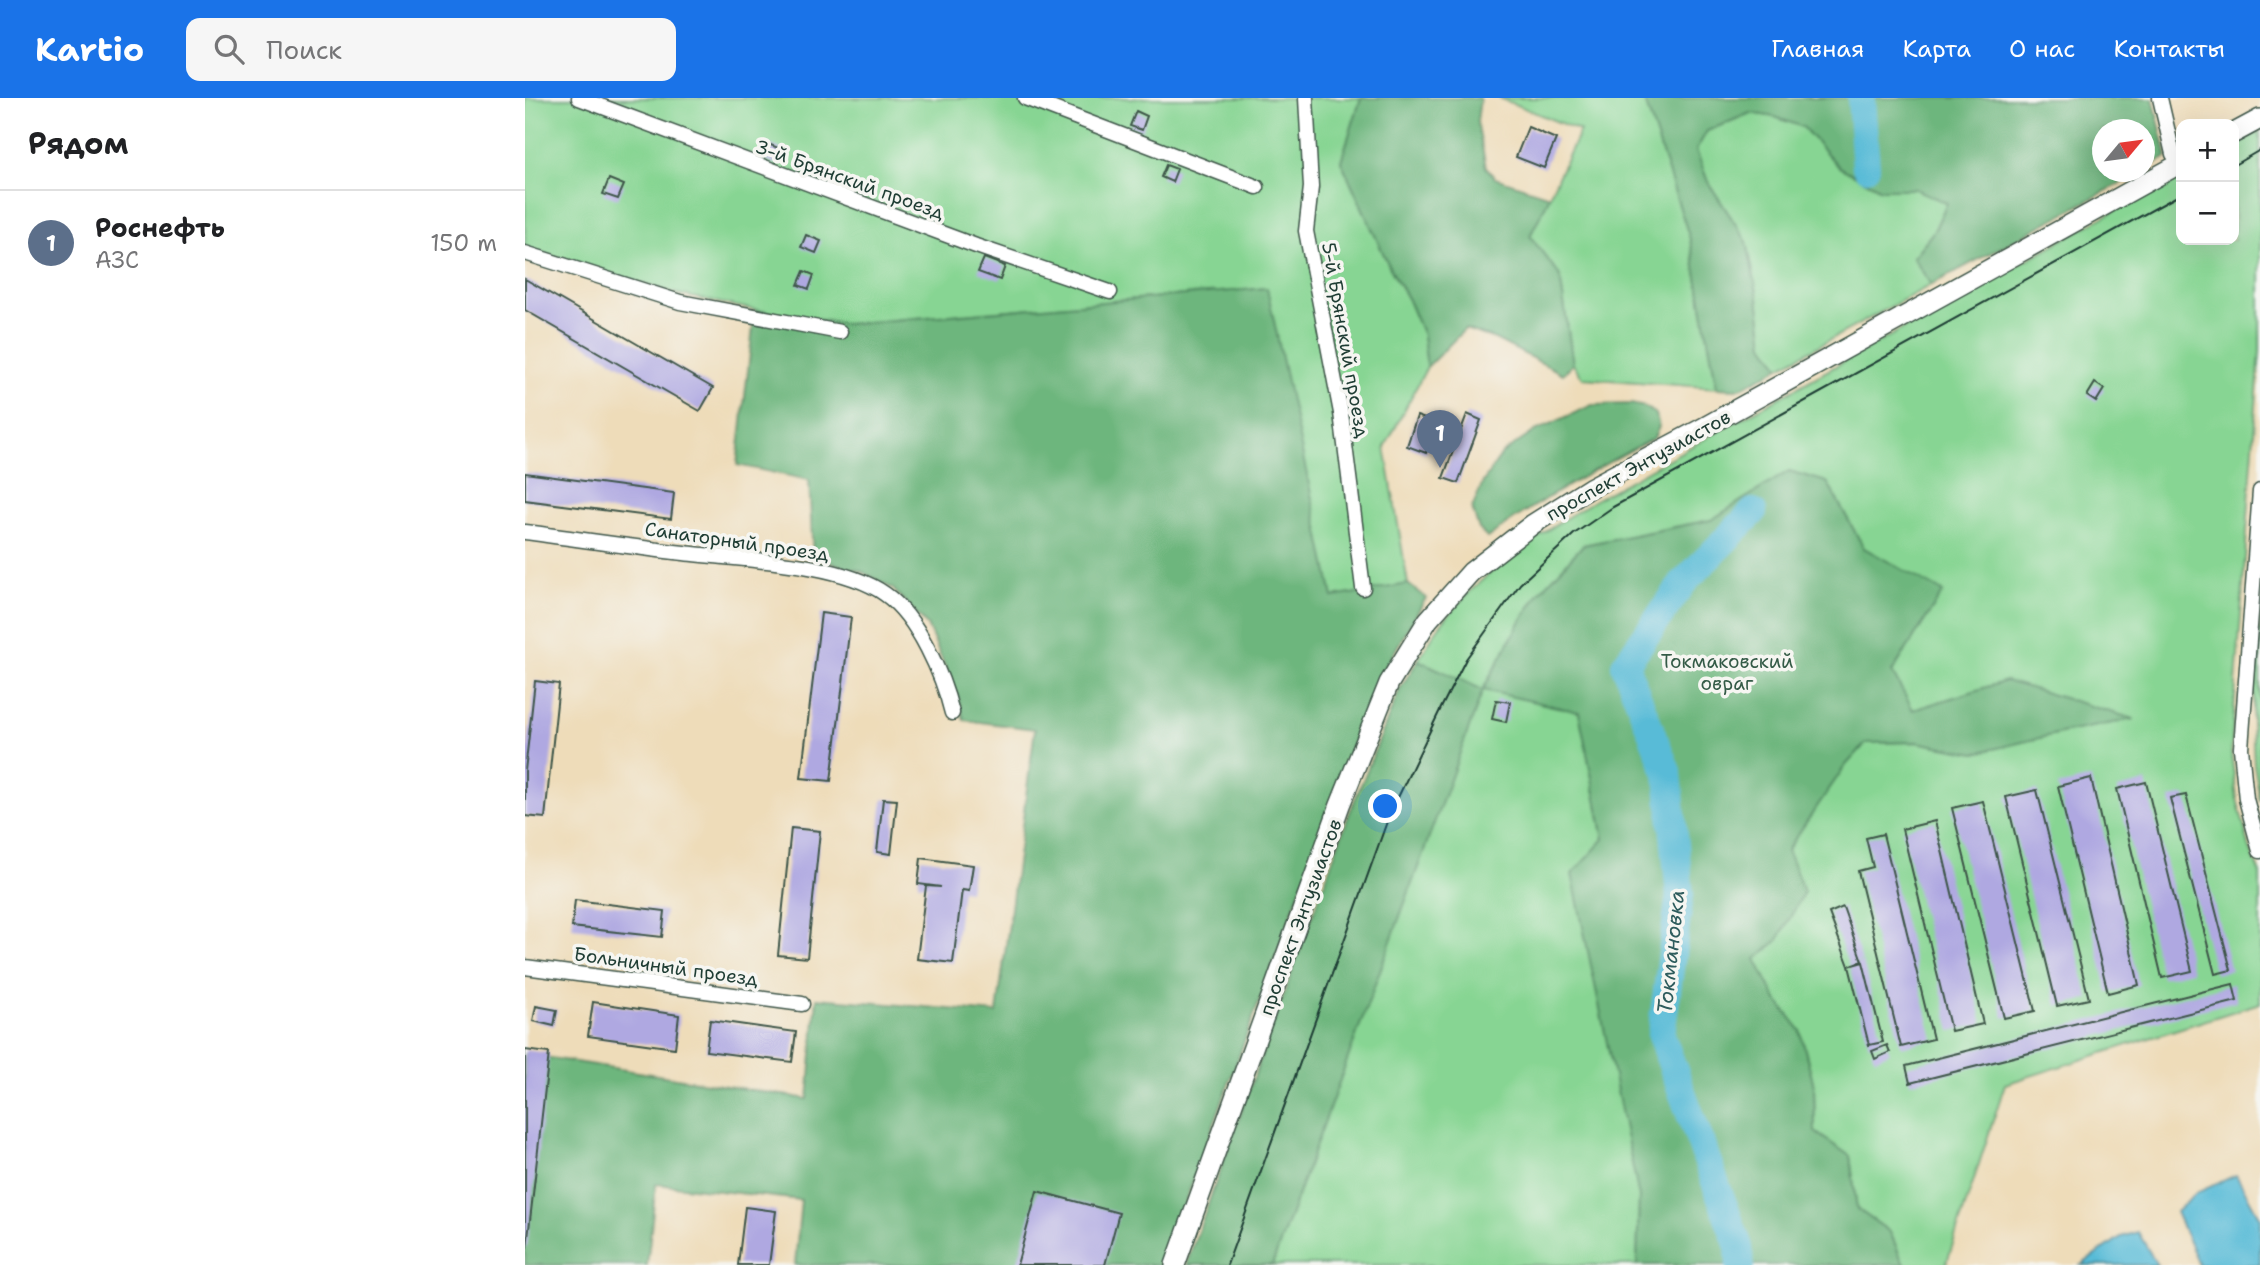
<!DOCTYPE html>
<html lang="ru">
<head>
<meta charset="utf-8">
<style>
	:root { --surface:#fff; --page:#f6f6f6; --text:#202124; --muted:#757577; --line:#e0e0e0; --accent:#1a73e8 }
	body { margin:0; font-family:"Shantell Sans",sans-serif; background:var(--page); color:var(--text) }
	.controls { position:absolute; right:21px; top:21px; display:grid; overflow:hidden; border-radius:14px; box-shadow:0 7px 28px #0002 }
	.controls button { width:63px; height:63px; display:grid; place-items:center; padding:0; border:0; border-bottom:2px solid var(--line); background:var(--surface); color:var(--text); font:35px sans-serif }
	.compass { position:absolute; left:1567px; top:21px; width:63px; height:63px; border-radius:50%; background:var(--surface); box-shadow:0 7px 28px #0002; rotate:61deg }
	.you { position:absolute; left:861px; top:709px; width:24px; height:24px; margin:-18px; border:5px solid #fff; border-radius:50%; background:#1a73e8; box-shadow:0 0 0 10px #1a73e833 }
	.badge { display:grid; place-items:center; width:46px; height:46px; border-radius:50%; background:var(--accent); color:#fff; font-size:23px; font-weight:700 }
	.pin { position:absolute; translate:-50% -58px; filter:drop-shadow(0 2px 4px #0008) }
	.pin::after { content:''; position:absolute; top:37px; width:24px; height:21px; background:inherit; clip-path:polygon(0 0,100% 0,50% 100%) }
	.list { margin:0; padding:0; list-style:none }
	h2 { display:flex; justify-content:space-between; align-items:center; height:91px; margin:0; padding:0 28px; font-size:30px }
	h2 small { font-size:23px; font-weight:400; color:var(--muted) }
	.list li { display:grid; grid-template-columns:46px 1fr auto; gap:21px; align-items:center; box-sizing:border-box; height:105px; padding:0 28px; border-top:2px solid var(--line) }
	.list b { display:block; font-size:26px; white-space:nowrap }
	.list p { margin:0; font-size:23px; white-space:nowrap; color:var(--muted) }
	.list em { font-size:23px; font-style:normal; color:var(--muted) }
	.icon { flex:none; width:38px; height:38px; fill:none; stroke:currentColor; stroke-width:2; stroke-linecap:round; stroke-linejoin:round }
	.map { position:relative; flex:none; width:1735px; height:1167px; overflow:hidden }
	header { display:flex; align-items:center; gap:42px; box-sizing:border-box; height:98px; padding:0 35px; background:var(--accent); color:#fff }
	header strong { font-size:33px }
	nav { display:flex; gap:38px; margin-inline-start:auto; font-size:24px }
	.search { width:490px; height:63px; background:var(--page); display:flex; align-items:center; gap:18px; box-sizing:border-box; padding:0 24px; border-radius:14px; color:var(--muted); font-size:26px }
	main { display:flex }
	aside { flex:1; background:var(--surface) }
	.map>svg:first-child { display:block }
	.green { fill:#87d593; stroke:#538964; stroke-width:2 }
	.forest { fill:#6db67d; stroke:#467a58; stroke-width:2 }
	.water { fill:#59bbd7; stroke:#3c7c86; stroke-width:2 }
	.lines { fill:none; stroke-linecap:round; stroke-linejoin:round }
	.river { stroke:#59bbd7; stroke-width:28 }
	.building { fill:#afa8e1 }
	.street-casing { stroke:#3e5548; stroke-width:17 }
	.secondary-casing { stroke:#3e5548; stroke-width:22 }
	.street { stroke:#fff; stroke-width:14 }
	.secondary { stroke:#fff; stroke-width:19 }
	.tram { stroke:#1f3d34; stroke-width:2 }
	.labels { text-anchor:middle; stroke-width:7; stroke-linejoin:round; paint-order:stroke }
	.street-label { font-size:19px; fill:#1f3d34; stroke:#f6f6f2 }
	.park-label { font-size:19px; fill:#345b47; stroke:#f6f6f2 }
	.water-label { font-size:21px; font-style:italic; fill:#2e5c5d; stroke:#f6f6f2 }
</style>
</head>
<body>
<header>
<strong>Kartio</strong>
<div class="search"><svg class="icon" aria-label="search" viewBox="0 0 24 24"><circle cx="10" cy="10" r="6"/><path d="M15 15l6 6"/></svg>Поиск</div>
<nav><a>Главная</a><a>Карта</a><a>О нас</a><a>Контакты</a></nav>
</header>
<main>
<aside>
<h2>Рядом<small></small></h2>
<ul class="list">
<li><span class="badge" style="background:#5c6f8a">1</span><div><b>Роснефть</b><p>АЗС</p></div><em>150 m</em></li>
</ul>
</aside>
<div class="map">
<svg width="1735" height="1167" viewBox="0 0 1735 1167">
	<rect width="100%" height="100%" fill="#f6f6f2"/>
	<filter id="ink" filterUnits="userSpaceOnUse"><feTurbulence type="fractalNoise" baseFrequency=".0143" numOctaves="2"/><feDisplacementMap in="SourceGraphic" scale="14" xChannelSelector="R" yChannelSelector="G"/><feConvolveMatrix kernelMatrix="1 2 1 2 8 2 1 2 1" color-interpolation-filters="sRGB"/></filter>
	<filter id="wash" filterUnits="userSpaceOnUse"><feTurbulence type="fractalNoise" baseFrequency=".00686" numOctaves="4" result="noise"/><feDisplacementMap in="SourceGraphic" scale="28" xChannelSelector="R" yChannelSelector="G"/><feGaussianBlur stdDeviation="1.57" result="paint"/><feColorMatrix in="noise" values="0 0 0 0 0 0 0 0 0 0 0 0 0 0 0 0 0 1.4 0 .05"/><feComposite in="paint" operator="in"/></filter>
	<g filter="url(#wash)">
		<rect width="100%" height="100%" fill="#eedcb9"/>
		<g class="green">
			<path d="M0,0H836L816,63L865,170L883,202L898,237L902,269L860,349L883,486L808,500L741,190L321,226L230,212L152,196L0,150Z"/>
			<path d="M974,0H1119L1165,141L1192,290L1058,280L1048,266L1035,178L1005,138L1055,33Z"/>
			<path d="M1226,15L1250,19L1278,29L1314,69L1356,91H1390L1422,105L1409,133L1388,159L1406,187L1255,269L1239,246L1233,200L1222,144L1183,84L1171,52L1182,33Z"/>
			<path d="M1735,33V253L1706,654L1712,701L1724,748L1735,776V905L1480,986L1421,1167H1379L1365,1134L1332,1111L1325,1058L1290,1034L1289,988L1275,932L1251,901L1230,861L1253,842L1262,752L1320,668L1341,645L1391,644L1451,655L1540,634L1607,621L1481,583L1388,612L1367,575L1417,494L1339,450L1302,384L1264,373L1186,422L1058,447L1014,495L994,526L958,591L1054,614L1079,741L1114,1099L1112,1167H747L957,592L893,562C900,552 906,540 913,530C954,475 1013,437 1070,402L1656,76V142H1709V47Z"/>
			<path d="M1735,520V703L1729,666L1727,624Z"/>
		</g>
		<g class="forest">
			<path d="M836,0H955L952,24L961,69L970,80L1025,98L1005,138L1035,178L1048,266L1038,276L970,241L940,231L902,269L898,237L883,202L865,170L816,63Z"/>
			<path d="M1119,0H1628L1642,59L1620,71L1619,32H1577V74H1616L1406,187L1388,159L1409,133L1422,105L1390,91H1356L1314,69L1278,29L1250,19L1225,15L1182,33L1171,52L1183,84L1222,144L1233,200L1239,246L1255,269L1218,289L1211,291L1192,290L1165,141Z"/>
			<path d="M742,190L808,499L883,486L901,500L852,583L637,1167H270L276,1102L131,1086L122,1167H0V956L283,1001L292,900L472,915L510,631L439,622L432,596L402,527L368,491L336,473L288,460L284,382L212,367L230,212L321,226Z"/>
			<path d="M1106,306L1120,309L1131,316L1134,329L1129,340C1071,370 1015,402 962,440L954,431L947,410L958,384L977,356L1010,333L1067,307Z"/>
			<path d="M1264,373L1302,384L1339,450L1418,494L1367,574L1388,612L1481,583L1609,621L1540,634L1451,655L1391,644L1341,645L1320,668L1262,752L1279,794L1253,842L1231,861L1251,901L1275,932L1289,988L1290,1034L1325,1058L1332,1111L1365,1134L1379,1167H1112L1114,1099L1047,776L1079,741L1054,614L958,592L747,1167H661L826,711L875,591L893,562L958,592L994,526L1014,495L1058,447L1186,422Z"/>
		</g>
		<g class="water">
			<path d="M1711,1077L1735,1120V1167H1674L1651,1114L1671,1095Z"/>
			<path d="M1613,1134L1632,1167H1556L1596,1139Z"/>
		</g>
		<g class="lines">
			<g class="river">
				<path d="M1336,0L1341,69"/>
				<path d="M1215,1167L1214,1149L1136,937L1155,797L1143,676L1100,567L1158,485L1228,414"/>
			</g>
		</g>
		<g id="blocks">
			<g class="building">
				<path d="M611,13L622,18L617,32L605,28Z"/>
				<path d="M1003,29L1031,41L1019,70L991,59Z"/>
				<path d="M243,46L256,51L250,66L237,61Z"/>
				<path d="M641,67L652,71L647,84L636,79Z"/>
				<path d="M84,81L99,87L93,101L78,96Z"/>
				<path d="M281,137L296,143L291,155L276,149Z"/>
				<path d="M459,160L480,168L475,182L453,174Z"/>
				<path d="M279,173L289,177L284,191L273,187Z"/>
				<path d="M0,181L188,290L175,313L0,212Z"/>
				<path d="M1570,285L1579,291L1571,304L1562,298Z"/>
				<path d="M942,316L956,322L933,385L918,380Z"/>
				<path d="M892,318L911,325L901,355L882,348Z"/>
				<path d="M0,375L149,395L146,421L0,402Z"/>
				<path d="M296,515L326,519L306,683L276,680Z"/>
				<path d="M10,583L34,586L20,720L0,718V673Z"/>
				<path d="M971,602L985,604L981,624L967,621Z"/>
				<path d="M1566,680L1614,887L1583,895L1533,688Z"/>
				<path d="M1621,684L1667,873L1637,880L1592,691Z"/>
				<path d="M1512,692L1564,901L1532,908L1481,699Z"/>
				<path d="M1661,697L1706,872L1690,876L1645,700Z"/>
				<path d="M358,701L372,702L366,756L352,754Z"/>
				<path d="M1458,703L1510,913L1479,920L1427,710Z"/>
				<path d="M1410,723L1458,926L1426,933L1377,731Z"/>
				<path d="M266,730L295,733L282,860L253,857Z"/>
				<path d="M1358,736L1408,941L1376,949L1333,773L1348,769L1341,740Z"/>
				<path d="M396,760L448,767L444,793L437,792L428,865L392,861L401,788L416,789L393,786Z"/>
				<path d="M50,802L140,813L137,839L47,829Z"/>
				<path d="M1318,809L1337,863L1324,868L1338,864L1358,944L1344,947L1324,868L1304,815Z"/>
				<path d="M1708,886L1712,903L1385,985L1381,968Z"/>
				<path d="M68,904L154,917L150,950L63,938Z"/>
				<path d="M11,908L32,912L29,928L8,923Z"/>
				<path d="M185,922L271,934L267,964L181,953Z"/>
				<path d="M1362,947L1365,954L1350,961L1347,953Z"/>
				<path d="M0,952L24,955L2,1149H0Z"/>
				<path d="M512,1093L594,1115L580,1167H492Z"/>
				<path d="M220,1109L251,1113L244,1167H213Z"/>
			</g>
		</g>
	</g>
	<g filter="url(#ink)">
		<use href="#blocks" fill-opacity="0" stroke="#3e5548" stroke-width="2"/>
		<g class="lines">
			<g class="street-casing">
				<g id="street">
					<path d="M54,0L451,148L585,194"/>
					<path d="M500,0L732,89"/>
					<path d="M781,0L786,89L781,133L816,315L838,490"/>
					<path d="M1635,0L1648,56L1654,66"/>
					<path d="M0,155L155,204L315,234"/>
					<path d="M1735,393L1716,650L1721,701L1735,753"/>
					<path d="M0,434C53,441 106,449 159,455C216,462 313,463 360,496C393,519 418,578 427,615"/>
					<path d="M0,869L277,906"/>
				</g>
			</g>
			<g class="secondary-casing">
				<g id="secondary">
					<path d="M1709,35L1735,21"/>
					<path d="M650,1167L815,707L864,585L903,522L946,474L1008,426L1065,390L1176,331L1656,65"/>
				</g>
			</g>
			<use href="#street" class="street"/>
			<use href="#secondary" class="secondary"/>
			<g class="tram">
				<path d="M1709,67L1735,52"/>
				<path d="M702,1167L864,718L917,608L941,561L995,486L1049,436L1088,409L1656,96"/>
			</g>
		</g>
	</g>
	<g class="labels">
		<g class="street-label">
			<text transform="translate(325 81) rotate(20)" y="7">3-й Брянский проезд</text>
			<text transform="translate(821 242) rotate(80)" y="7">5-й Брянский проезд</text>
			<text transform="translate(1113 367) rotate(-29)" y="7">проспект Энтузиастов</text>
			<text transform="translate(212 443) rotate(8)" y="7">Санаторный проезд</text>
			<text transform="translate(775 819) rotate(-70)" y="7">проспект Энтузиастов</text>
			<text transform="translate(141 868) rotate(8)" y="7">Больничный проезд</text>
		</g>
		<g class="park-label">
			<text x="1202" y="570">Токмаковский<tspan x="1202" dy="22">овраг</tspan></text>
		</g>
		<g class="water-label">
			<text transform="translate(1146 854) rotate(-84)" y="7">Токмановка</text>
		</g>
	</g>
</svg>
<div class="controls">
<button>+</button>
<button>−</button>
</div>
<svg class="compass" viewBox="-18 -18 36 36"><path d="M0-13l5 13h-10z" fill="#e53935"/><path d="M0 13l5-13h-10z" fill="#757577"/></svg>
<div class="you"></div>
<div class="pin badge" style="left:915px;top:370px;background:#5c6f8a">1</div>
</div>
</main>
</body>
</html>
